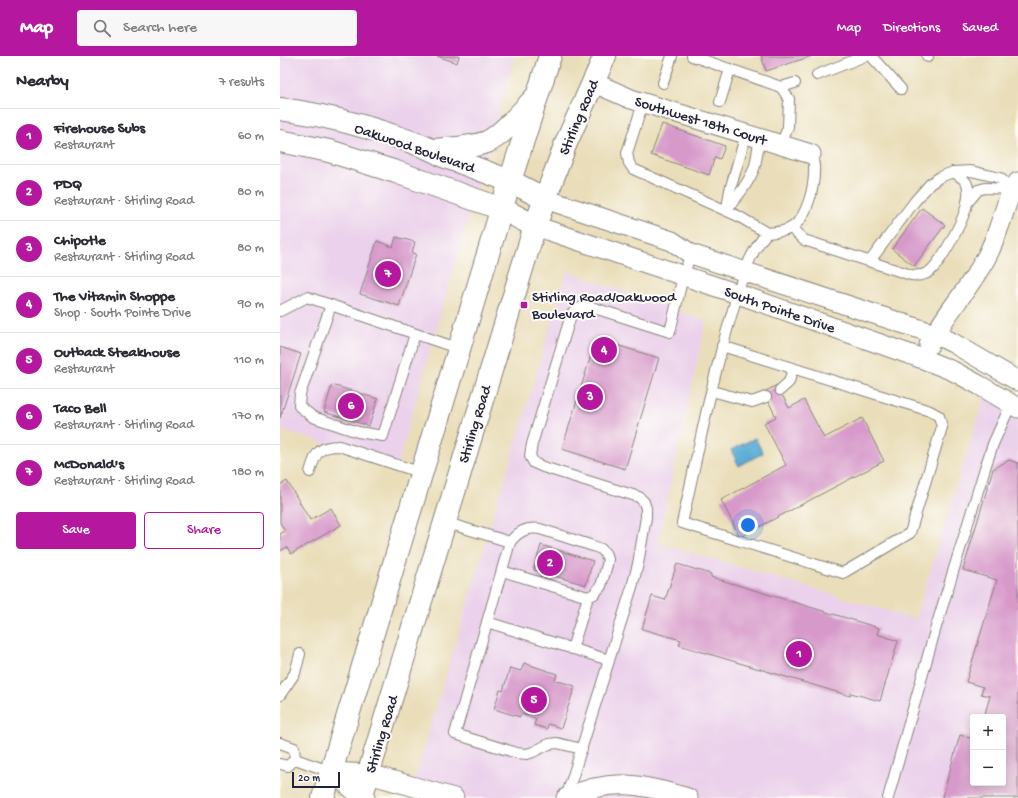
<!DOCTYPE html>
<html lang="en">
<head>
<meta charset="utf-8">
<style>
	:root { --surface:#fff; --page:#f7f7f7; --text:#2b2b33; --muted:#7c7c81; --line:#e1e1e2; --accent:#b5179e }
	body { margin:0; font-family:"Gochi Hand",sans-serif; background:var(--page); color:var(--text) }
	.controls { position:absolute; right:12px; bottom:12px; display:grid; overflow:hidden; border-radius:4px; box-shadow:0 2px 10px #0003 }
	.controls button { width:36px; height:36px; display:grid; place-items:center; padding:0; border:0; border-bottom:1px solid var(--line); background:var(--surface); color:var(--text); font:20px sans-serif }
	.scale { position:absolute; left:12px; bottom:10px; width:48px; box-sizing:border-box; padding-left:4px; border:2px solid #22223b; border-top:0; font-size:11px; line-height:14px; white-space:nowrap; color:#22223b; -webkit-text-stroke:3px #fdfcf7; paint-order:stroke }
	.you { position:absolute; left:468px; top:469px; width:14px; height:14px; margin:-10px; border:3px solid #fff; border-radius:50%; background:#1a73e8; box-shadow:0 0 0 6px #1a73e833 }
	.badge { display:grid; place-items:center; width:26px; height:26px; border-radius:50%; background:var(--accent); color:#fff; font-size:13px; font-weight:700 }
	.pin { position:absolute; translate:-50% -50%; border:2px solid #fff; box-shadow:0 1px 4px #0006 }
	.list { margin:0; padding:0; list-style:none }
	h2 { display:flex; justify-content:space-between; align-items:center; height:52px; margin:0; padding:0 16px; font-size:17px }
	h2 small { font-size:13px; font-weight:400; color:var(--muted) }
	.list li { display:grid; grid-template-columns:26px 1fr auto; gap:12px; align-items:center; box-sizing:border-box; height:56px; padding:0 16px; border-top:1px solid var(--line) }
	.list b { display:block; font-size:15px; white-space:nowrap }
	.list p { margin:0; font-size:13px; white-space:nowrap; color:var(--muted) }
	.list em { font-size:13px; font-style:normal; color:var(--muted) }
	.actions { display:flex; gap:8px; padding:12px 16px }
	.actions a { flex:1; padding:9px 0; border:1px solid var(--accent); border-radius:4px; text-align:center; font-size:14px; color:var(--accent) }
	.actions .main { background:var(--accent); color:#fff }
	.icon { flex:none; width:22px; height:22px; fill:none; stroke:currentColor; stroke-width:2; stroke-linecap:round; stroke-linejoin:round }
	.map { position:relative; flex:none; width:738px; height:742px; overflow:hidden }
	header { display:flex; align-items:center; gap:24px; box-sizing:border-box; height:56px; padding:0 20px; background:var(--accent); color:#fff }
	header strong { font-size:19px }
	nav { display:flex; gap:22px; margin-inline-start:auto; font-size:14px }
	.search { width:280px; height:36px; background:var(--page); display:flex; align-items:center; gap:10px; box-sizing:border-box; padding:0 14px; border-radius:4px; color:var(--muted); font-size:15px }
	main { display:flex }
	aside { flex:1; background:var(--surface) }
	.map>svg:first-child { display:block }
	.built { fill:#ebd1eb; fill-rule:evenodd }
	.water { fill:#5aacd5; stroke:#3e6788 }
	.building { fill:#d799ca }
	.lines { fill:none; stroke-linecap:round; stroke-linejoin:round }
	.lane-casing { stroke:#86807a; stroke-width:12 }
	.street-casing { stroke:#86807a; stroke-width:21 }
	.secondary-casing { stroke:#86807a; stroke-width:24 }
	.primary-casing { stroke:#86807a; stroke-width:24 }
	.lane { stroke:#fff; stroke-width:10 }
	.street { stroke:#fff; stroke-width:19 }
	.secondary { stroke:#fff; stroke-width:22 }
	.primary { stroke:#fff; stroke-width:22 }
	.poi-dot { fill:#b5179e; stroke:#fdfcf7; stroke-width:1.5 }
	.labels { text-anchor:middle; stroke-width:4; stroke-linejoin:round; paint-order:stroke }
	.street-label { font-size:15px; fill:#22223b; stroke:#fdfcf7 }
	.poi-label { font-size:15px; fill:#22223b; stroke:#fdfcf7; text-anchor:start }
</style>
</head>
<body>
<header>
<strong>Map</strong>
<div class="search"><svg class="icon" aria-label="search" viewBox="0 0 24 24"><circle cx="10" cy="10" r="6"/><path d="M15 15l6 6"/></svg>Search here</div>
<nav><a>Map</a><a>Directions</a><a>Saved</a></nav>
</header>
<main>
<aside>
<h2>Nearby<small>7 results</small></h2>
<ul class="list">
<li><span class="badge">1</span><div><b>Firehouse Subs</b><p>Restaurant</p></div><em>60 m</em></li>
<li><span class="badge">2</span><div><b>PDQ</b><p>Restaurant · Stirling Road</p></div><em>80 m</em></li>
<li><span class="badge">3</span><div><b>Chipotle</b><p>Restaurant · Stirling Road</p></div><em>80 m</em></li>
<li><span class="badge">4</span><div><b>The Vitamin Shoppe</b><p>Shop · South Pointe Drive</p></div><em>90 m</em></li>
<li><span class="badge">5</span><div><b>Outback Steakhouse</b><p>Restaurant</p></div><em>110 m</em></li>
<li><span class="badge">6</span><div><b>Taco Bell</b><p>Restaurant · Stirling Road</p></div><em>170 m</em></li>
<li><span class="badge">7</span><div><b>McDonald's</b><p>Restaurant · Stirling Road</p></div><em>180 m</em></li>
</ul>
<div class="actions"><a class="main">Save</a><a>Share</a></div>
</aside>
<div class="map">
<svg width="738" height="742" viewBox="0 0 738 742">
	<rect width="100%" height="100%" fill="#fdfcf7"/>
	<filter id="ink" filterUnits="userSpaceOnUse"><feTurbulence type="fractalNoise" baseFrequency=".025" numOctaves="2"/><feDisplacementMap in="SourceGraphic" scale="8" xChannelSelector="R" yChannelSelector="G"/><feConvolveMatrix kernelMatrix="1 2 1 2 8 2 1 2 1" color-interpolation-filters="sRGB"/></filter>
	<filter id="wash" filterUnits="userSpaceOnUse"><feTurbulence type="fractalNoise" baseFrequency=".012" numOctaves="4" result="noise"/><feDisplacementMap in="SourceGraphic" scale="16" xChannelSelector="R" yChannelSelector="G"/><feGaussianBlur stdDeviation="0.9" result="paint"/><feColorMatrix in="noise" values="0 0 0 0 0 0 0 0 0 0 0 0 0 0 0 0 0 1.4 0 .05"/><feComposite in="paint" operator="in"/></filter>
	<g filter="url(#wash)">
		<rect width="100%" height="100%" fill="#eadeba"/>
		<g class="built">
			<path d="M0,0H235L117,410L0,373Z"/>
			<path d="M287,215L426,265L378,487L635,563L707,333L738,340V742H129ZM693,661H723V727H693Z"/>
		</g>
		<path class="water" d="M475,382L483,397L459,410L451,394Z"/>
		<g id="blocks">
			<g class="building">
				<path d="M157,0H179L177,7Z"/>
				<path d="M481,0H532L486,15Z"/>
				<path d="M382,68L445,90L440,103L435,101L429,119L371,99Z"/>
				<path d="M642,152L665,169L634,210L612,193Z"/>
				<path d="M116,181L135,186L132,197L136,198L119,250L80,238L97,185L113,191Z"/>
				<path d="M316,283L379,302L345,413L282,393Z"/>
				<path d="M0,291L21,298L0,362Z"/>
				<path d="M52,329L98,343L89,370L44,356Z"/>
				<path d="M497,329L509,352L524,344L544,382L582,362L604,405L460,481L441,444L506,409L484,367L496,361L484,336Z"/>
				<path d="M729,404L738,407V742H662L680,679L693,683V727H723V661H704L710,640L701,638L703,631L686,626L717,524L683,514L713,413Z"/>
				<path d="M7,425L30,464L51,452L61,469L11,498L7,491L0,495V478L5,475L0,467V429Z"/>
				<path d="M261,489L313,505L306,529L254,514Z"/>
				<path d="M397,508L431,518V521L599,572L597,578L618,585L600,645L571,637L570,640L399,589L401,584L362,573L372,540L385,544Z"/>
				<path d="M244,607L277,618L275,624L295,630L281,672L268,668L267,673L254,669L256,663L241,658L240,661L214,653L220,634L223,635L230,612L241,615Z"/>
			</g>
		</g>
	</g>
	<g filter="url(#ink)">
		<use href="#blocks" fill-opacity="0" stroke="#86807a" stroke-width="1"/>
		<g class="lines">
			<g class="lane-casing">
				<g id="lane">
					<path d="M412,0L501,31L515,27"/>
					<path d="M591,0L621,33"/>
					<path d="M647,0L648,1"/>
					<path d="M537,19L585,0"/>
					<path d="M383,27L392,0"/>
					<path d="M501,31L509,43L508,71L501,89"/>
					<path d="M440,46L450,13"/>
					<path d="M363,47L347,97L349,107L353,113L458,160L487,177"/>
					<path d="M447,152L450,134L466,78"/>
					<path d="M446,154C457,141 469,127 475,110C477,101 478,91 480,82"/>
					<path d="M511,172L524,184L631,219C638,220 643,220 649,216C661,207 685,162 687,147C688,142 689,133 687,128C684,122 678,119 673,116"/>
					<path d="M590,205L635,145L650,128L660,121L673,116L691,115L720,122L732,133L705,132L698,134L687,147"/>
					<path d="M51,249L20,338L19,350L33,361L78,376L103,380L135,278"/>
					<path d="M0,255L27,241L180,293"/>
					<path d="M442,290L650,355L659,360L662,371L630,477L563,517L402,467C418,397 431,326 452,257C460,229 467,199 487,177C495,176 504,176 511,172C528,162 535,128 534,110C534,106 532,102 531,98"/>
					<path d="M500,334L509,326L513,312"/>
					<path d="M432,335L472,346L486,341"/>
					<path d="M30,416C35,398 38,390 59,390L142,417"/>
					<path d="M164,466L230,486L175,678L237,697L247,698L253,696L269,688L277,687L302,693"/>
					<path d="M222,515L308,541L314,538L321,530L327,509L328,503L325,497L321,493L313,490L260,473C246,471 238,476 230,486"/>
					<path d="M207,566L329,604"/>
					<path d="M292,593L308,541"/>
					<path d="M0,639L15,617L20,598"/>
					<path d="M0,687L14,692L15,703L8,710L0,708"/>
					<path d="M15,703L52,716"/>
					<path d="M286,742L352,531L358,508L366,461V452L364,446L359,441L263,411L254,407L250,400L252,388L291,259C297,252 301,250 311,251L390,276L403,220L411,198"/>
					<path d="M608,742L656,571L705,412L713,388L731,348"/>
				</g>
			</g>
			<g class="street-casing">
				<g id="street">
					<path d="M312,26L351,43L531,98"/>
					<path d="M265,143L392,185L411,198L655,278L673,287L738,325"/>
					<path d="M255,170L458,238L643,303L673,315L699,329L738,352"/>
					<path d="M649,289C663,261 684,239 700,212C716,188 722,159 732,133L738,126"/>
					<path d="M52,716L89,718L174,742"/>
					<path d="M52,716L82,741L85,742"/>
					<path d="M286,742C331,721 362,728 408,742"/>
				</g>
			</g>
			<g class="secondary-casing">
				<g id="secondary">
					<path d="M0,53C40,58 82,69 120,82C134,87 149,91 163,100L230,125L265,143"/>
					<path d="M0,85L49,95L116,116L222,153L255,170"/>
					<path d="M155,94C172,92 190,92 207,86C223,79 244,53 257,40"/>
				</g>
			</g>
			<g class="primary-casing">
				<g id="primary">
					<path d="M43,742L230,125L270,0"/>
					<path d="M81,742L255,170L286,87L325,0"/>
				</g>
			</g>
			<use href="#lane" class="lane"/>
			<use href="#street" class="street"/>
			<use href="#secondary" class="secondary"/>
			<use href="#primary" class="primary"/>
		</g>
	</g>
	<rect class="poi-dot" x="240" y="245" width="8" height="8" rx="2"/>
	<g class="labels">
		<g class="street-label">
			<text transform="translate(298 61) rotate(-67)" y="5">Stirling Road</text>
			<text transform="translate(421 64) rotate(17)" y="5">Southwest 18th Court</text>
			<text transform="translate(135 91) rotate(19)" y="5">Oakwood Boulevard</text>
			<text transform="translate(500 253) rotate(19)" y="5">South Pointe Drive</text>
			<text transform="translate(194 368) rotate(-73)" y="5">Stirling Road</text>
			<text transform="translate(101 678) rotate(-73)" y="5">Stirling Road</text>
		</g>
		<g class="poi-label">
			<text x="252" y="245">Stirling Road/Oakwood<tspan x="252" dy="17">Boulevard</tspan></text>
		</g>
	</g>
</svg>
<div class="controls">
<button>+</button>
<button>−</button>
</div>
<div class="scale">20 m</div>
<div class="you"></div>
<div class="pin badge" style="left:519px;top:598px">1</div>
<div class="pin badge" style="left:270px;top:507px">2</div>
<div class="pin badge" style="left:310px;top:341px">3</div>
<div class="pin badge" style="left:324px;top:294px">4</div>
<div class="pin badge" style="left:254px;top:644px">5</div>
<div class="pin badge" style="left:71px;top:350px">6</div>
<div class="pin badge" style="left:108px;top:218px">7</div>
</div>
</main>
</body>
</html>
